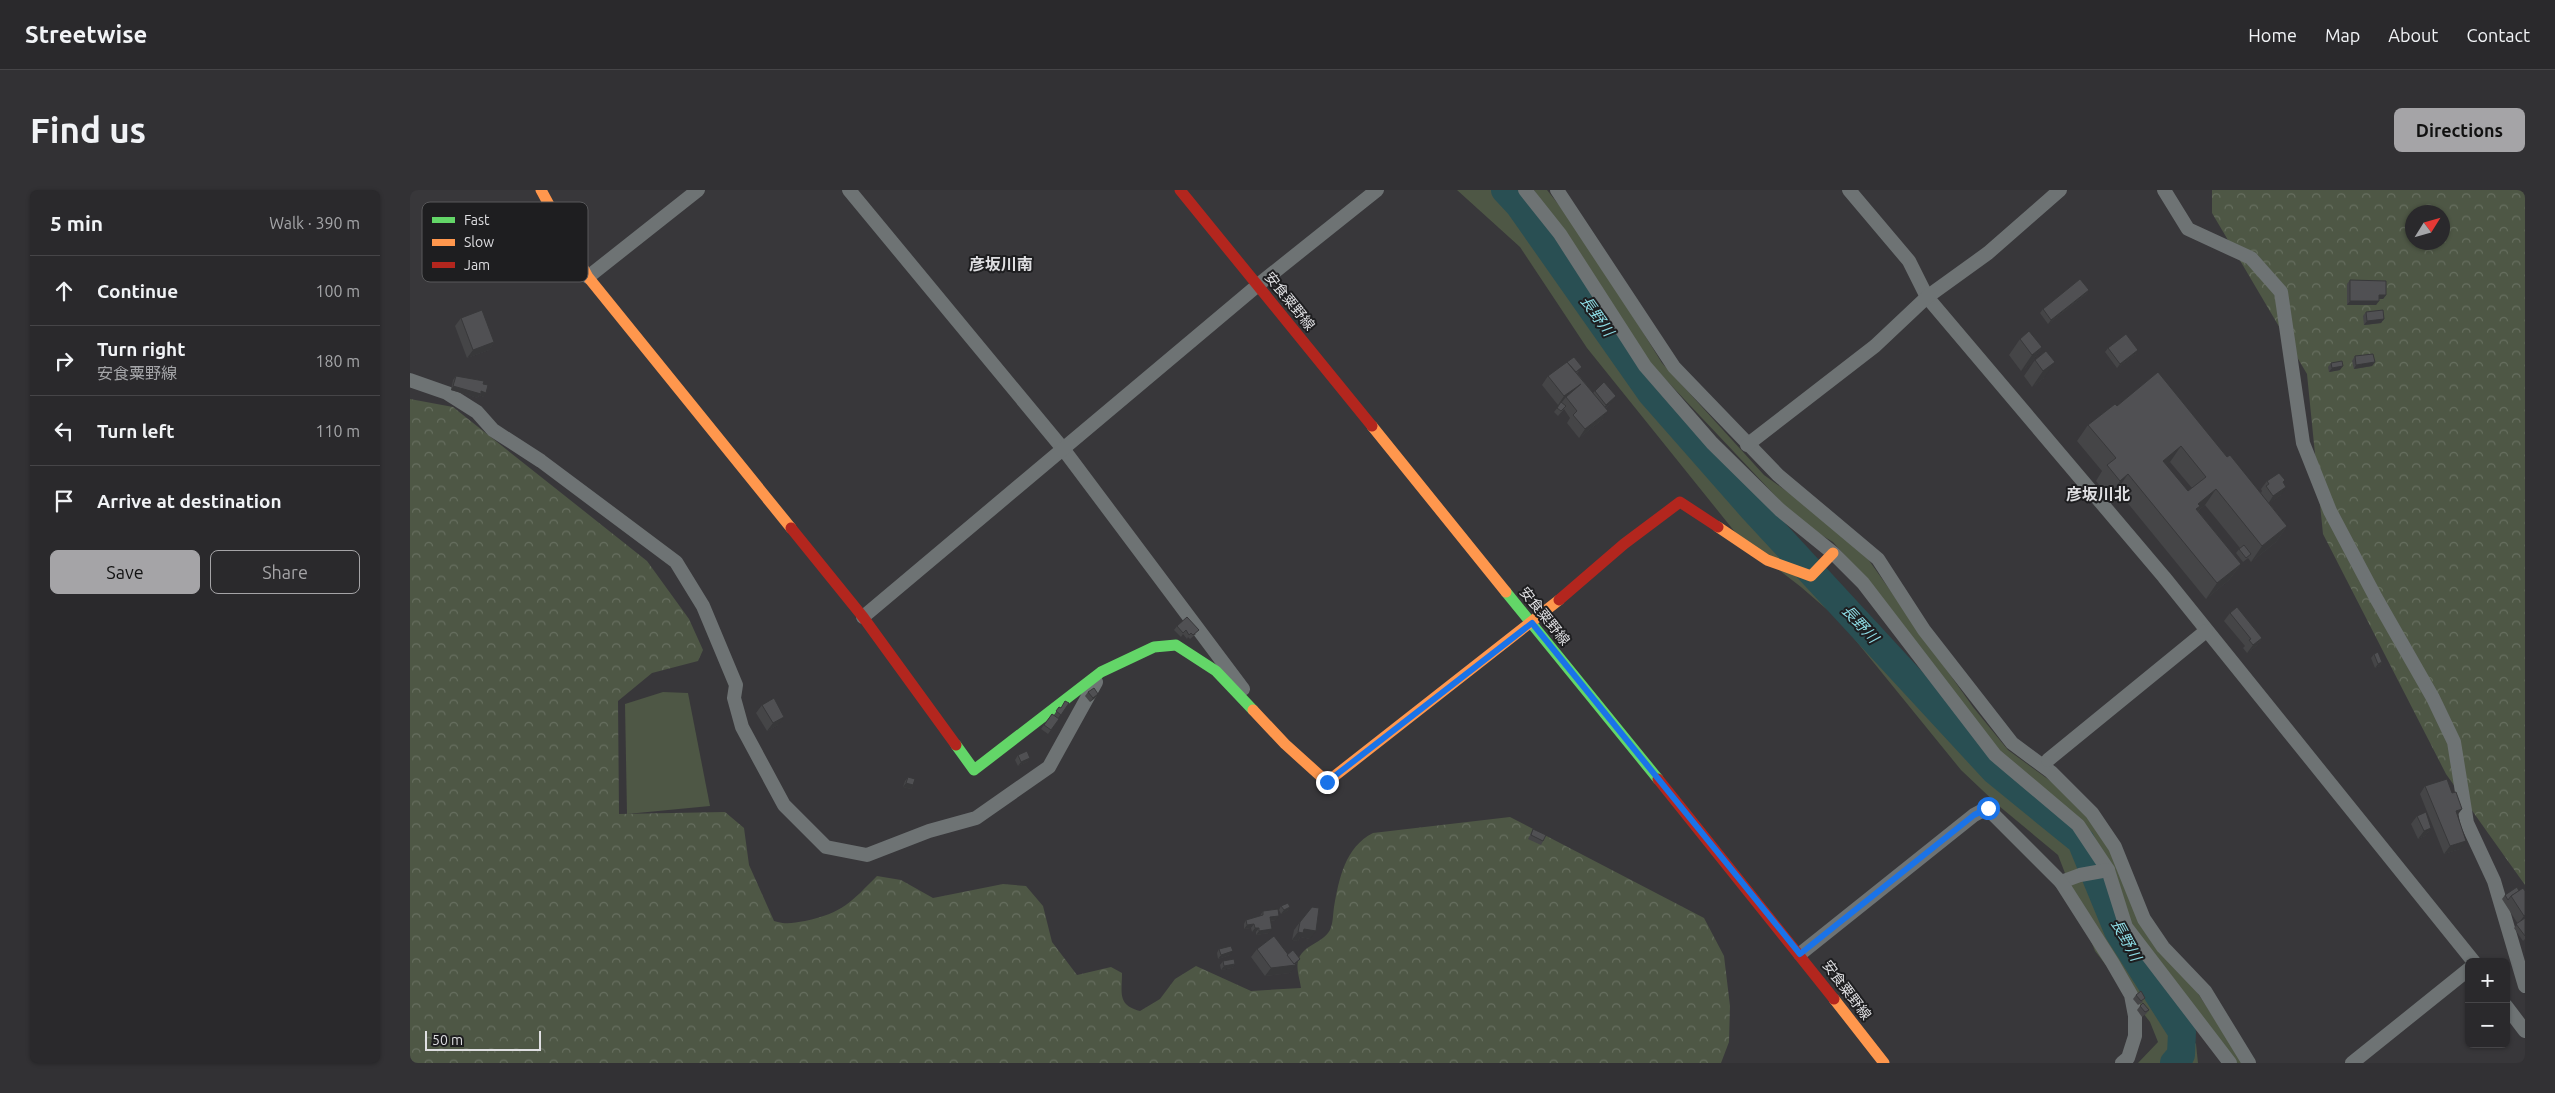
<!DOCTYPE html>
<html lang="en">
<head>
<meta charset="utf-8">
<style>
	:root { --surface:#2a292c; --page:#323134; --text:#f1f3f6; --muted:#a5a6a9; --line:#464548; --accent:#a5a4a7 }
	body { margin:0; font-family:Ubuntu,"Noto Sans JP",sans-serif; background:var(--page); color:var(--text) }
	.controls { position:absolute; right:15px; bottom:15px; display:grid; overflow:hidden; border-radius:8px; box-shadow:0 1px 4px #0004 }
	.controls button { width:45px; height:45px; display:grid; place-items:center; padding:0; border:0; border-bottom:1px solid var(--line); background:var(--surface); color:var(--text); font:25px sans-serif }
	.compass { position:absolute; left:1995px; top:15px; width:45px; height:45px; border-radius:50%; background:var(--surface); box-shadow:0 1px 4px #0004; rotate:53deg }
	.scale { position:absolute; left:15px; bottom:12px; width:116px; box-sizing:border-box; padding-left:5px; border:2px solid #dfdfe2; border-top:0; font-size:14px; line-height:18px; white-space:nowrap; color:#dfdfe2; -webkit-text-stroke:4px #1e1e20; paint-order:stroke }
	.stop { position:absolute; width:15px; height:15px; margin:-11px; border:4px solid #1a73e8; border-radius:50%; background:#fff }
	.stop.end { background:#1a73e8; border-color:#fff; box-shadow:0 1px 5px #0008 }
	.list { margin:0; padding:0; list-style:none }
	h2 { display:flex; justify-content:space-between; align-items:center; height:65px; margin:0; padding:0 20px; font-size:21px }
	h2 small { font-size:16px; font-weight:400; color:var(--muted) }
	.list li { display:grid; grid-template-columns:32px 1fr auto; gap:15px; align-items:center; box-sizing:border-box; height:70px; padding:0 20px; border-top:1px solid var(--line) }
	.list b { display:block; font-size:19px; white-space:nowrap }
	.list p { margin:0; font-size:16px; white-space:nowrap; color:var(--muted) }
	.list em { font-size:16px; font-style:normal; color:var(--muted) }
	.actions { display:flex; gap:10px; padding:15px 20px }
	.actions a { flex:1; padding:11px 0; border:1px solid var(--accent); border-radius:8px; text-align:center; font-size:18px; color:var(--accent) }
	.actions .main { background:var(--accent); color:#111 }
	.icon { flex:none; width:28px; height:28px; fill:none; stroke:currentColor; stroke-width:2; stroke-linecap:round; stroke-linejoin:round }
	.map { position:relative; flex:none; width:2115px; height:873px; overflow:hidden; border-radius:8px }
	header { display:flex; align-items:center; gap:30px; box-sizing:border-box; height:70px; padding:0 25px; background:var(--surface); border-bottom:1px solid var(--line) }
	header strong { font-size:24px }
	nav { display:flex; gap:28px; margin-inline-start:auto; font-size:18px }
	.intro { display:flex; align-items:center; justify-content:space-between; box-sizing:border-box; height:120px; padding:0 30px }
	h1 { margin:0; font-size:35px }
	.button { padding:12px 22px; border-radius:8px; background:var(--accent); color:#111; font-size:18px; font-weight:700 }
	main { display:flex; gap:30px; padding:0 30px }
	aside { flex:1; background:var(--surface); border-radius:8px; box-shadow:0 1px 4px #0004 }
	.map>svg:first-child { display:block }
	.green { fill:#4e5745 }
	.forest { fill:url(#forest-crowns); fill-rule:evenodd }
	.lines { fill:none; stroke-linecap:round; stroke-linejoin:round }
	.river { stroke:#294f53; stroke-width:28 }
	.street { stroke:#6e7374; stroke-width:14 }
	.fast { stroke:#63d668; stroke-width:11 }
	.slow { stroke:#ff974d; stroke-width:11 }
	.jam { stroke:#b3261e; stroke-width:11 }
	.wall { fill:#454547; fill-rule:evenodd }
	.shaded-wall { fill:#38383a }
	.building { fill:#505053; stroke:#38383a; fill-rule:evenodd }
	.route { stroke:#1a73e8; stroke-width:6 }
	.labels { text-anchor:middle; stroke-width:4; stroke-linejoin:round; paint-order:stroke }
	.street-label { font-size:14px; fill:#dfdfe2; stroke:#1e1e20 }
	.water-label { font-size:15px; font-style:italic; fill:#8edde6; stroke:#1e1e20 }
	.quarter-label { font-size:16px; font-weight:bold; fill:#dfdfe2; stroke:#1e1e20 }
	.key { fill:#1e1e20; stroke:#58585a; stroke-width:1 }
	.key-label { font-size:14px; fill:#dfdfe2 }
</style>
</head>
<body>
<header>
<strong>Streetwise</strong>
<nav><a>Home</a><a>Map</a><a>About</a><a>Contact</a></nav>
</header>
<div class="intro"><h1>Find us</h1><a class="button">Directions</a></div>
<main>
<aside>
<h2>5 min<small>Walk · 390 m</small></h2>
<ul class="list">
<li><svg class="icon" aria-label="ahead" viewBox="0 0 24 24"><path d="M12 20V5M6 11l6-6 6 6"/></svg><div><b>Continue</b></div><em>100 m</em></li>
<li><svg class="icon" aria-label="right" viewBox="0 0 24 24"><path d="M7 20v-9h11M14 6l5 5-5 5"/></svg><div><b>Turn right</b><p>安食粟野線</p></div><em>180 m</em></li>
<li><svg class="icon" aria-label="left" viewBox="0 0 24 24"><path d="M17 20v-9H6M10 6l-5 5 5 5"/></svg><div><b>Turn left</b></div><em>110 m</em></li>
<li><svg class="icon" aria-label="arrive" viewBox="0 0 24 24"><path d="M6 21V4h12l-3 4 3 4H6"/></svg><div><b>Arrive at destination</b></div></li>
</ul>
<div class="actions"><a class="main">Save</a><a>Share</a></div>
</aside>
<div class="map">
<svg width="2115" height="873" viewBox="0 0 2115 873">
	<defs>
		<pattern id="forest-crowns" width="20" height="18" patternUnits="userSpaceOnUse" patternTransform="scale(1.25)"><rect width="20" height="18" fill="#4e5745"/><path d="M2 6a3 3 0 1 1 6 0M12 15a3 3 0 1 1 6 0" fill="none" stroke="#676f60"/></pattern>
	</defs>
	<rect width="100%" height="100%" fill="#38373a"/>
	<g class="green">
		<path d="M1047,0H1086L1103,18L1207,167L1265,237L1340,324L1397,370L1440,409L1578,580L1626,620L1666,665L1735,796L1786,854L1788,873H1728L1748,852L1740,832L1685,761L1648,665L1589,616L1551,580L1429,430L1391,397L1333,352L1177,158L1110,57Z"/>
		<path d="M1124,0H1137L1172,44L1252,173L1354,285L1406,322L1458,369L1563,517L1598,560L1646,595L1674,621L1695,651L1712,686L1833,873H1826L1724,741L1697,670L1588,562L1458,392L1423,352L1391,333L1241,174Z"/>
		<path d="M253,502L278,503L300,616L217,624L215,514Z"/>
	</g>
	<g class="forest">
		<path d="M1802,0H2115V695L2036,584L1913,344L1897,184L1802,23ZM2002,22H2032V52H2002Z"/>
		<path d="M0,209L43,217L237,371L279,429L293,460L288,471L242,483L208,511L209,624L315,622L334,638L339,675L364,731C376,735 383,733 395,731C433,723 441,712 467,686L491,690L523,708L593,694L616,696L633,716L642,752L667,785L701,777L712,783C712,803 707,815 730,821L750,809L765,789L786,776L841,801L891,798C890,790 886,779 888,771C892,755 912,754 920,740C923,734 923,724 924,717C929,689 935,657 963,643L1100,627L1294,728L1314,766L1320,816L1319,852L1311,873H0Z"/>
	</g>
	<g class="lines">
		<path class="river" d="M1095,0L1109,15L1241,203L1343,319L1585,581L1671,651L1708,741L1772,842L1771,865L1764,873"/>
		<g class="street">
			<path d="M439,0L654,260L833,499"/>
			<path d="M1115,0L1150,44L1235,176L1302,253L1370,320L1423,363L1453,393L1585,565L1668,635L1698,680L1716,737L1820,873"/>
			<path d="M1147,0L1264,177L1368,285L1468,369L1514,440L1602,553L1641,582L1682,623L1705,657L1734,729L1753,757L1795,801L1839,873"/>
			<path d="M1439,0L1499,71L1517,107L1754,387L2064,772"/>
			<path d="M1754,0L1778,39L1841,68L1871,102L1893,253L1920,321L1966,408L2023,508L2044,552L2057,633L2084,691L2115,796"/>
			<path d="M178,87L288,0"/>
			<path d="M0,190L37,203L67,222L83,240L131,271L266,372L293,416L326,495L324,508L332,537L374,615L416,657L457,665L519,641L566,628L639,577L686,492"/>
			<path d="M1337,255L1465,156L1517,107L1578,63L1650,0"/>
			<path d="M453,427L848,95L967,0"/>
			<path d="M1638,570L1796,441"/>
			<path d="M1651,692L1670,685L1698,680"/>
			<path d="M1390,764L1564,625L1577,618L1651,692L1702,772L1721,805L1725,826V846L1718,868L1712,873"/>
			<path d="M2096,816L2115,841"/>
			<path d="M1942,873L2059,779"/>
		</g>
		<g class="fast">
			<path d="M1096,402L1248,589"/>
			<path d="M546,555L564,580L691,482L744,457L766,455L806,481L843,520"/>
		</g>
		<g class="slow">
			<path d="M131,0L178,87L381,338"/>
			<path d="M962,236L1096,402"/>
			<path d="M1308,337L1357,370L1401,386L1423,363"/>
			<path d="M843,520L875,554L917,592L1149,410"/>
			<path d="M1424,809L1474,873"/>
		</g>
		<g class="jam">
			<path d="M770,0L962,236"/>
			<path d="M381,338L453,427L546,555"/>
			<path d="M1149,410L1214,354L1270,312L1308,337"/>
			<path d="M1248,589L1424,809"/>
		</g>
	</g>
	<g class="wall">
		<path d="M1940,90L1976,105L1973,109H1969L1966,115H1937V94Z"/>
		<path d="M1679,100L1676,104L1638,134L1630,123L1633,119Z"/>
		<path d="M1956,122L1974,129L1971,133L1954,135L1953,126Z"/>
		<path d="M51,128L84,152L79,160L57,168L45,136Z"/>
		<path d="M1610,149L1632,157L1621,173L1611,181L1599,165Z"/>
		<path d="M1698,158L1726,164L1707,178L1695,162Z"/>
		<path d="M1636,161L1634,188L1622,197L1614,186L1625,170Z"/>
		<path d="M1945,166L1965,172L1962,176L1944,179L1942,171Z"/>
		<path d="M1921,173L1930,180L1919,182L1918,177Z"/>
		<path d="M1169,181L1167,183L1183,203L1185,201L1200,214L1196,218L1193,229L1169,248L1157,233L1160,228L1154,219L1148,226L1144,222L1152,212L1148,215L1132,195L1138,186Z"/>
		<path d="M46,186L73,194L74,207L69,205L68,208L41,200L43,190Z"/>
		<path d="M1707,216L1817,267L1851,303L1852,301L1851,299L1857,291L1874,293L1871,305L1859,313L1877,336L1866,352L1841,372L1838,368L1833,372L1826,363L1830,358L1795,315L1788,321L1831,374L1819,390L1796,409L1707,300L1699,307L1686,291L1692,281L1667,251L1678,235ZM1760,272L1782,298L1778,301L1756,275Z"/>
		<path d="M1820,423L1852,448L1846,456L1837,463L1833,458L1835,456L1814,431Z"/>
		<path d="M767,436L786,444L780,449L778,447L777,449L773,444L771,447L764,440Z"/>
		<path d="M1964,464L1972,472L1970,476L1965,478L1961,468Z"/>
		<path d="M678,502L688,504L685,508L680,512L675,506Z"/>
		<path d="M659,513L648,528L649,529L638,544L631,539L642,524L644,525L649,517L651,518Z"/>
		<path d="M352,515L368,535L357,541L346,523Z"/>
		<path d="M608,565L620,568L617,572L608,576L605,570Z"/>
		<path d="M498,587L503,595L501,599L493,597L495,591Z"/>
		<path d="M2015,596L2050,659L2034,664L2010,604Z"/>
		<path d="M2007,626L2021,638L2015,646L2008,649L2001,634Z"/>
		<path d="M1123,639L1133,651L1131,655L1118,649Z"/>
		<path d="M2109,701H2115V749L2113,751L2104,738L2108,734L2092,709L2095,705Z"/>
		<path d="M871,716L880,717L877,721L871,724L869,720Z"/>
		<path d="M853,721L866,730L861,731L859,743L846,745V742H842L841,738L834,739V734L836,730L850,726Z"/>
		<path d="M890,732L900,749L890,747L888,751L882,750L884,740Z"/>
		<path d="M809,759L820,765L808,769L807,763Z"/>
		<path d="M847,759L877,765L887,773L885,775L880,783L855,786L841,767Z"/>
		<path d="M813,771L825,774L822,778L811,780L810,775Z"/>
		<path d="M1726,805L1733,812L1728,815L1723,809Z"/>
		<path d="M1730,816L1739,820L1736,824L1732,827L1727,820Z"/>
	</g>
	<g class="shaded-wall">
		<path d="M1679,100L1676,104L1638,134L1641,130Z"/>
		<path d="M1969,105H1976L1973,109H1967Z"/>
		<path d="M1940,111H1969L1966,115H1937Z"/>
		<path d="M1974,129L1971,133L1954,135L1957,131Z"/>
		<path d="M84,152L79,160L57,168L63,160Z"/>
		<path d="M1632,157L1621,173L1611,181L1622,165Z"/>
		<path d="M1728,160L1726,164L1707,178L1710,174Z"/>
		<path d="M1645,172L1634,188L1622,197L1633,181Z"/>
		<path d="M1965,172L1962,176L1944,179L1946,175Z"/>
		<path d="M1933,176L1930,180L1919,182L1922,178Z"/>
		<path d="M1171,194L1156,207L1152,212L1148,215L1154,206Z"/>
		<path d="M43,196L71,201L76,203L74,207L69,205L68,208L41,200Z"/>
		<path d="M1206,206L1200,214L1190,223L1196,215Z"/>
		<path d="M1198,221L1193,229L1169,248L1175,239Z"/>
		<path d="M1771,256L1760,272L1742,286L1753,271Z"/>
		<path d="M1718,284L1707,300L1699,307L1710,291Z"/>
		<path d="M1876,297L1871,305L1858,314L1863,306Z"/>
		<path d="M1806,299L1795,315L1784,324L1788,314Z"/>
		<path d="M1877,336L1866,352L1841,372L1852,356Z"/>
		<path d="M1831,374L1819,390L1796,409L1807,393Z"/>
		<path d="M1852,448L1846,456L1837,463L1843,455Z"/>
		<path d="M1972,472L1970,476L1965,478L1968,474Z"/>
		<path d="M688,504L685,508L680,512L683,508Z"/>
		<path d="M374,527L368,535L357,541L363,533Z"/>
		<path d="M620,568L617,572L608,576L611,572Z"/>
		<path d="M496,593L503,595L501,599L493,597Z"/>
		<path d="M2052,619L2046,627V621Z"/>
		<path d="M2021,638L2015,646L2008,649L2014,641Z"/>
		<path d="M2056,651L2050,659L2034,664L2040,656Z"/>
		<path d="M880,717L877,721L871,724L874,720Z"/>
		<path d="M2115,725V729L2108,734L2114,726Z"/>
		<path d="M869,726L866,730L857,731L860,727Z"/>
		<path d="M844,734L841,738L834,739L837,735Z"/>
		<path d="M845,738H849L846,742H842Z"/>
		<path d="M862,739L859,743L846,745L849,741Z"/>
		<path d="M894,739L906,741L900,749L890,747L888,751L882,750L888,742Z"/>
		<path d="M823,761L820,765L808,769L811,765Z"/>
		<path d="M890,769L884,776L886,775L880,783L855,786L861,778Z"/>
		<path d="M825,774L822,778L811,780L814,776Z"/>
	</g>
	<g class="building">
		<path d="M1670,89L1679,100L1641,130L1633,119Z"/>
		<path d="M1940,90L1976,91V105H1969V111H1940Z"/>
		<path d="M72,120L84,152L63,160L51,128Z"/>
		<path d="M1973,120L1974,129L1957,131L1956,122Z"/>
		<path d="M1619,141L1632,157L1622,165L1610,149Z"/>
		<path d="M1716,144L1728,160L1710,174L1698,158Z"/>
		<path d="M1636,161L1645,172L1633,181L1625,170Z"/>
		<path d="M1963,164L1965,172L1946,175L1945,166Z"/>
		<path d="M1164,167L1172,177L1166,182L1157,172Z"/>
		<path d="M1932,171L1933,176L1922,178L1921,173Z"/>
		<path d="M1157,172L1198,221L1175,239L1163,225L1167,221L1156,207L1171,194L1154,206L1138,186Z"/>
		<path d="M1748,182L1817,267L1820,265L1877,336L1852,356L1806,299L1788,314L1790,316L1786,319L1831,374L1807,393L1718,284L1710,291L1697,275L1706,268L1678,235L1705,214L1707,216ZM1771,256L1796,287L1778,301L1753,271Z"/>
		<path d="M46,186L74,191L73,194L78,195L76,203L71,201V204L43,196Z"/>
		<path d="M1194,192L1206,206L1196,215L1185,201Z"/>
		<path d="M1151,212L1156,216L1151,221L1147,218Z"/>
		<path d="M1869,283L1875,290L1873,292L1876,297L1863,306L1856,296L1859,294L1857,291Z"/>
		<path d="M1834,355L1841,364L1836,368L1829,359Z"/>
		<path d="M1827,417L1852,448L1843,455L1839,450L1841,449L1820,423Z"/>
		<path d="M777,427L789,440L783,445L781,443L779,445L776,440L773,443L767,436Z"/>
		<path d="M1968,462L1972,472L1968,474L1964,464Z"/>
		<path d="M684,498L688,504L683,508L678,502Z"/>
		<path d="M364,508L374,527L363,533L352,515Z"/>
		<path d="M655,511L659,513L651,525L646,521L649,517L651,518Z"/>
		<path d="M642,524L649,529L641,540L634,535Z"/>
		<path d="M617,561L620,568L611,572L608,565Z"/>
		<path d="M498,587L505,589L503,595L496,593Z"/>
		<path d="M2037,589L2042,603L2046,602L2052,619L2046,621L2056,651L2040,656L2015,596Z"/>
		<path d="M2016,622L2021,638L2014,641L2007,626Z"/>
		<path d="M1123,639L1136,645L1133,651L1121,645Z"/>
		<path d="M2107,697L2109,701L2101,706L2098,710L2095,705Z"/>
		<path d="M2113,698L2115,701V725L2114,726L2101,706Z"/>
		<path d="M878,713L880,717L874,720L871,716Z"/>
		<path d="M902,717L909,718L906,741L894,739L893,743L888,742L890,732Z"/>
		<path d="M868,719L869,726L860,727L862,739L849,741V738H845L844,734L837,735L836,730L853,725V721Z"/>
		<path d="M2115,728V746L2106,734Z"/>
		<path d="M864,746L886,775L861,778L847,759Z"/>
		<path d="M821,756L823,761L811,765L809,759Z"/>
		<path d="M883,760L890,769L884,774L877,765Z"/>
		<path d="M824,769L825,774L814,776L813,771Z"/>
		<path d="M1731,801L1735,808L1731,811L1726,805Z"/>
		<path d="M1733,813L1739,820L1735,822L1730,816Z"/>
	</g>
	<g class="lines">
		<path class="route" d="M917,592L1122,433L1390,764L1564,625L1578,618"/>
	</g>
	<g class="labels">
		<g class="street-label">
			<text transform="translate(880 111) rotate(51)" y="5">安食粟野線</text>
			<text transform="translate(1135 426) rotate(51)" y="5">安食粟野線</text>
			<text transform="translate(1437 800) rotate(53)" y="5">安食粟野線</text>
		</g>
		<g class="water-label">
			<text transform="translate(1187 126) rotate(55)" y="5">長野川</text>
			<text transform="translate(1450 434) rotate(47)" y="5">長野川</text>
			<text transform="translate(1716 750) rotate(61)" y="5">長野川</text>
		</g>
		<g class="quarter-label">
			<text x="591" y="80">彦坂川南</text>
			<text x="1688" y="310">彦坂川北</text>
		</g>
	</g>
	<rect x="12" y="12" width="166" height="80" rx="8" class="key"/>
	<rect x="22" y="27" width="23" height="6" fill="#63d668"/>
	<rect x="22" y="49" width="23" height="7" fill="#ff974d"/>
	<rect x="22" y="72" width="23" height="6" fill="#b3261e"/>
	<g class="key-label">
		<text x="54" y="35">Fast</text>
		<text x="54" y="57">Slow</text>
		<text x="54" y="80">Jam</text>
	</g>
</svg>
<div class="controls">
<button>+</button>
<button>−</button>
</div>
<svg class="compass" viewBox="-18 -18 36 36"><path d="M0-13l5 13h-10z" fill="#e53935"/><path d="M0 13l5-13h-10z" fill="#a5a6a9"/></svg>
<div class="scale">50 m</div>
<div class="stop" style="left:1578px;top:618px"></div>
<div class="stop end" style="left:917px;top:592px"></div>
</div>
</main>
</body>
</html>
